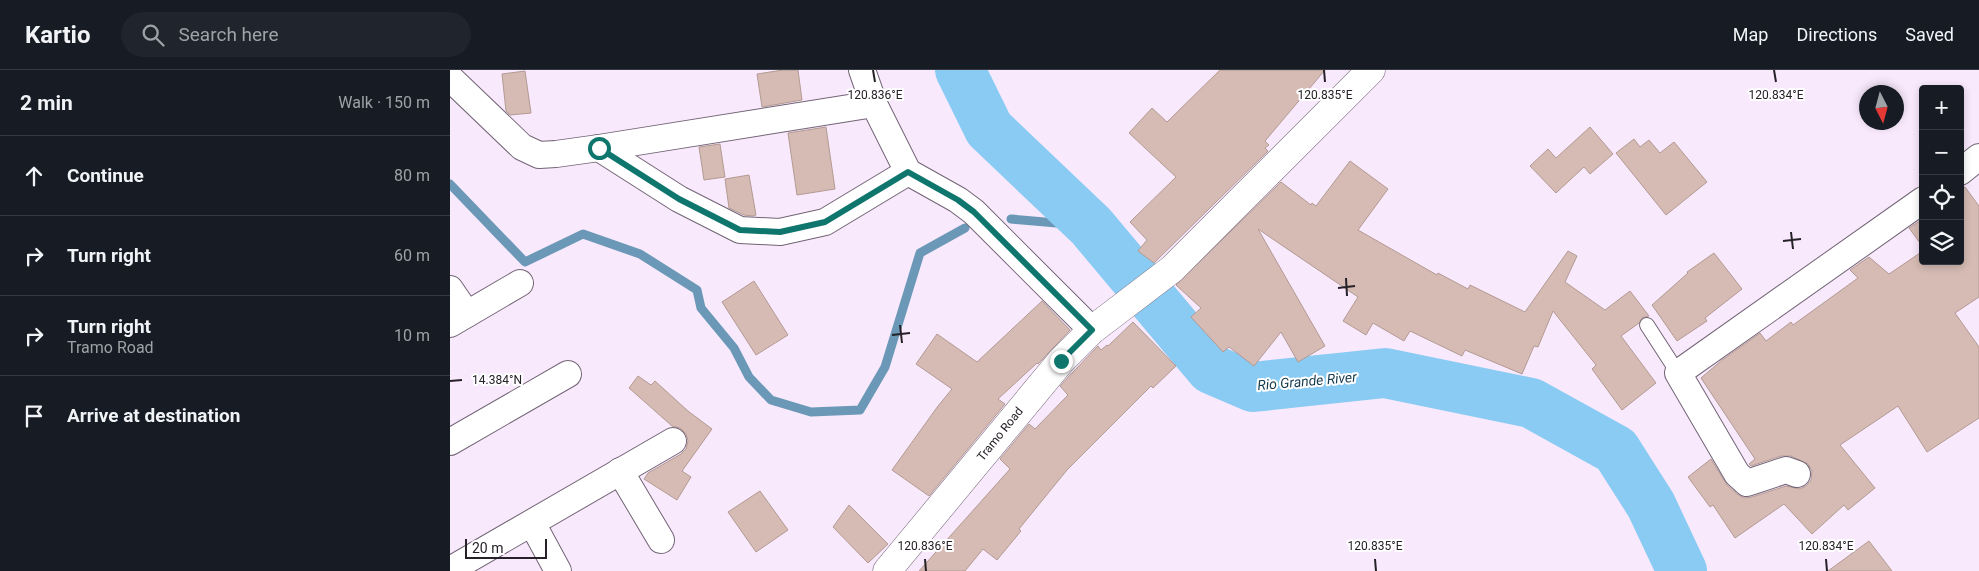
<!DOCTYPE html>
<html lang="en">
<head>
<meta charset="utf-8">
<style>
	:root { --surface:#171b24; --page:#20242c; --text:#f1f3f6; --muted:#9ea1a6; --line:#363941 }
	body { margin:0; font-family:Roboto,sans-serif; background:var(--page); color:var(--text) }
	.controls { position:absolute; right:15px; top:15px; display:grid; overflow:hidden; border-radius:5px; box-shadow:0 2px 8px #0003 }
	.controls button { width:45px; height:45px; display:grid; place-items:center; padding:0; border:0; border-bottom:1px solid var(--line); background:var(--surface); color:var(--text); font:25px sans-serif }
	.compass { position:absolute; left:1409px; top:15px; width:45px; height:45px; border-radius:50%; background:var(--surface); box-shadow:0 2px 8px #0003; rotate:174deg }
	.scale { position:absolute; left:15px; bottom:12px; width:82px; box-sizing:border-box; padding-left:5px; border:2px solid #262027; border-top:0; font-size:14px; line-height:18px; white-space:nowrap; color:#262027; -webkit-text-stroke:4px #fff; paint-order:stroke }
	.stop { position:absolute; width:15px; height:15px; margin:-11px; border:4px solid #0f766e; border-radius:50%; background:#fff }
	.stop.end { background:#0f766e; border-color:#fff; box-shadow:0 1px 5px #0008 }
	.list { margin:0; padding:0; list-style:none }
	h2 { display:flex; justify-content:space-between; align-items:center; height:65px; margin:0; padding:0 20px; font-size:21px }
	h2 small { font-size:16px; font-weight:400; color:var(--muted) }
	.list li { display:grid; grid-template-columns:32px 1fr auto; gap:15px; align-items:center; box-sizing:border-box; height:80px; padding:0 20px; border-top:1px solid var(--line) }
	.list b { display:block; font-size:19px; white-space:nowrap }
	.list p { margin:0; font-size:16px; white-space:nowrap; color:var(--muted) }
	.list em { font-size:16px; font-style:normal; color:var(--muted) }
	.icon { flex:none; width:28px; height:28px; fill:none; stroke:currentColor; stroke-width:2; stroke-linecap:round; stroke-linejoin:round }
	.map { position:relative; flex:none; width:1529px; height:501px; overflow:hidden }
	header { display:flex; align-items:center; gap:30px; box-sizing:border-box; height:70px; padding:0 25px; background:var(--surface); border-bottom:1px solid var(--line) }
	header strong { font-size:24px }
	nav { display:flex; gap:28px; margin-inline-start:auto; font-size:18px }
	.search { width:350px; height:45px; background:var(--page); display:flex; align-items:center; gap:12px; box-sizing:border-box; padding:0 18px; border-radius:28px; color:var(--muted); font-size:19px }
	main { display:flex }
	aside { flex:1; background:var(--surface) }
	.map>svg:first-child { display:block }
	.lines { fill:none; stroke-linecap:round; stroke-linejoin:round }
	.stream { stroke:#6b98b6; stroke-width:9 }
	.river { stroke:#89cbf3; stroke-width:50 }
	.building { fill:#d5bbb4; stroke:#b39a93 }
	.lane-casing { stroke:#726475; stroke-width:16 }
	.street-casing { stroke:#726475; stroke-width:28 }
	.secondary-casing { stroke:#726475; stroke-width:29 }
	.lane { stroke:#fff; stroke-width:14 }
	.street { stroke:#fff; stroke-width:26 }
	.secondary { stroke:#fff; stroke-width:28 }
	.route { stroke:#0f766e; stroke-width:6 }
	.ticks { fill:none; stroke:#262027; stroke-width:2 }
	.labels { text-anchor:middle; stroke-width:4; stroke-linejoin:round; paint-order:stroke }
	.street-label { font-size:12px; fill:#262027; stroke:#fff }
	.water-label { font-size:14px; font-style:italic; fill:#163b50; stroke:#fff }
	.ticks-label { font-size:12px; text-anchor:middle; fill:#262027; stroke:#fff; stroke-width:4; stroke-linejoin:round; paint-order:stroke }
</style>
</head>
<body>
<header>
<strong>Kartio</strong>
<div class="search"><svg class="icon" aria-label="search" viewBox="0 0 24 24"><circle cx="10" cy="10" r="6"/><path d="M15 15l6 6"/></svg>Search here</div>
<nav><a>Map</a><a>Directions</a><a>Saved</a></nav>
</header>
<main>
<aside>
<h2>2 min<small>Walk · 150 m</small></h2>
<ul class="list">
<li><svg class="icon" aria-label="ahead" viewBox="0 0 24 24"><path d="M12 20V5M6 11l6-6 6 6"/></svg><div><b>Continue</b></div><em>80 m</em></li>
<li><svg class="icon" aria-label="right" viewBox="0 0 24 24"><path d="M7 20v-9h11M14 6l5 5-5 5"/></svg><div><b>Turn right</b></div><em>60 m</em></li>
<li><svg class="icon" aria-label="right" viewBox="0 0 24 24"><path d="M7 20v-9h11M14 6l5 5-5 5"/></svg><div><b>Turn right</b><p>Tramo Road</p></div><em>10 m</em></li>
<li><svg class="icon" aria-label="arrive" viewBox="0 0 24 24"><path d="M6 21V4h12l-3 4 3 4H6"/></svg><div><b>Arrive at destination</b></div></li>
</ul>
</aside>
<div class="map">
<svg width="1529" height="501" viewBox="0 0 1529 501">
	<rect width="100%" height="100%" fill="#f9e9fd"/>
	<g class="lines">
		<g class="stream">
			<path d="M0,114L75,192L133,164L190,184L247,220L251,238L284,278L299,307L321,330L361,342L410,340L435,297L470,183L515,158"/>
			<path d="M561,149L641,156"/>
		</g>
		<path class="river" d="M510,0L539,59L641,156L761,299L803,317L935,303L1081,333L1166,380L1201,435L1232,501"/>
	</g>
	<g class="building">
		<path d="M333,0H348L352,30L312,37L307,4Z"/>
		<path d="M770,0H875L815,71L819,75L815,78L818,81L704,193L688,181L697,170L680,152L726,107L679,63L702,38L717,52Z"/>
		<path d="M75,1L81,43L60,45L56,41L52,4Z"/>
		<path d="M376,57L385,119L347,125L338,63Z"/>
		<path d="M1140,57L1163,84L1140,104L1134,97L1106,123L1080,96L1098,79L1106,88Z"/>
		<path d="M1184,69L1190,77L1199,70L1210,83L1224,72L1257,112L1216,145L1166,83Z"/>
		<path d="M270,74L275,107L254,110L249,77Z"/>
		<path d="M900,91L938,119L908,160L987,205L988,203L1018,219L1020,215L1075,242L1118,181L1127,186L1115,212L1155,240L1180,221L1199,246L1192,248L1189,253L1171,266L1206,313L1172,340L1142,299L1146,295L1103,241L1088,277L1084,276L1072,304L1015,280L1012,286L960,261L954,271L923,253L916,265L893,251L908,227L808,159L875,276L848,292L831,262L804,296L779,277L773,282L741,247L751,238L726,215L831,112L861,135L862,133L866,136Z"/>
		<path d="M299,105L306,145L303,146L294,145L279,138L275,109Z"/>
		<path d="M1515,117L1529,136V227L1505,243L1529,277V348L1477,382L1448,336L1390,375L1425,418L1398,440L1394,435L1362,464L1334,434L1285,468L1263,435L1260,437L1238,407L1261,389L1277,415L1287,424L1294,428L1302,427L1336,416L1350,419L1356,416L1361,410L1362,401L1358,394L1341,386H1331L1301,396L1299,394L1305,389L1251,308L1272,290L1310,263L1316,271L1341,252L1343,255L1408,208L1400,200L1419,187L1439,204L1473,181V191H1510V120Z"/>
		<path d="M1473,149V177L1459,158Z"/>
		<path d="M1264,183L1292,219L1255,248L1257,251L1227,271L1202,235L1238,203L1237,202Z"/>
		<path d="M304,211L338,265L306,285L272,232Z"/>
		<path d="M592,231L620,260L588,294L587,293L548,329L555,334L479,426L442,400L488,336L502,319L466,294L487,264L527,292Z"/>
		<path d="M683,252L726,296L703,318L701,316L617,400L569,459L571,461L547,490L533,479L515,501H469L560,399L550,389L579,354L585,359L618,325L610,316L623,302L648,276L651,280L657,275L658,276Z"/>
		<path d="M188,306L201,315L205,311L238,341L262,359L232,401L241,407L227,430L194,409L198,403L231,384L236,379L238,371L236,364L230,358L222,356L179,318Z"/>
		<path d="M310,421L338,460L306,482L278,442Z"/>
		<path d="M399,435L438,474L418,493L383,457Z"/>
		<path d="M1419,471L1442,501H1378Z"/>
	</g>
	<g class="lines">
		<g class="lane-casing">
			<path id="lane" d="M1197,255L1228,303"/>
		</g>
		<g class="street-casing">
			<g id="street">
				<path d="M412,0L424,34L458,102L508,130L524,142L642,260"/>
				<path d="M0,8L72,77L89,85L106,84L149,78L424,34"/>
				<path d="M149,78L229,129L290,160L330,162L375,152L458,102"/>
				<path d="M1510,102L1529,87"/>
				<path d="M0,219L17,244"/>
				<path d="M0,254L70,213"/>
				<path d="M0,372L118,304"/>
				<path d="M170,401L211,470"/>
				<path d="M1347,404L1336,400L1297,413L1287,404L1228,303L1473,130"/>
				<path d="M82,453L108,501"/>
				<path d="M0,500L223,371"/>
			</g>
		</g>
		<g class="secondary-casing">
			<path id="secondary" d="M437,501L611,291L642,260L722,199L921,0"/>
		</g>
		<use href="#lane" class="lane"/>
		<use href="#street" class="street"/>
		<use href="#secondary" class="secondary"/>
	</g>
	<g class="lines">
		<path class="route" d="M149,78L229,129L290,160L330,162L375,152L458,102L508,130L524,142L642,260L611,291"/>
	</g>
	<path class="ticks" d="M423,0L425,12M874,0L875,12M1324,0L1326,12M1341,162L1343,179M1333,171L1351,169M896,208L897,226M888,218L905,216M450,255L452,273M442,265L460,263M0,311L12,310M475,489L476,501M925,489L926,501M1376,489L1377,501"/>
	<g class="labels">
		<g class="street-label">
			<text transform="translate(550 364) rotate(-51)" y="4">Tramo Road</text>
		</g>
		<g class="water-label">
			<text transform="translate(857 311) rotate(-5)" y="5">Rio Grande River</text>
		</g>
	</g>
	<g class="ticks-label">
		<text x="425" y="29">120.836°E</text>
		<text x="875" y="29">120.835°E</text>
		<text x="1326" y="29">120.834°E</text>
		<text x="47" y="314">14.384°N</text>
		<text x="475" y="480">120.836°E</text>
		<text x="925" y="480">120.835°E</text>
		<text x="1376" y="480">120.834°E</text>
	</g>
</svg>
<div class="controls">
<button>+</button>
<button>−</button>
<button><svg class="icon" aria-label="locate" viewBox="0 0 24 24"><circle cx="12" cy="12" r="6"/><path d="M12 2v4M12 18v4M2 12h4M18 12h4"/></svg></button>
<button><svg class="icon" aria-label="layers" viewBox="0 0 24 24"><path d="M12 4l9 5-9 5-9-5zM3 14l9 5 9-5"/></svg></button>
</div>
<svg class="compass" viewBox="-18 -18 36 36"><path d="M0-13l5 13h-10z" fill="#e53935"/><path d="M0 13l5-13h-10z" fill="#9ea1a6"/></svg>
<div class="scale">20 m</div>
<div class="stop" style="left:149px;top:78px"></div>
<div class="stop end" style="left:611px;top:291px"></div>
</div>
</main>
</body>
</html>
